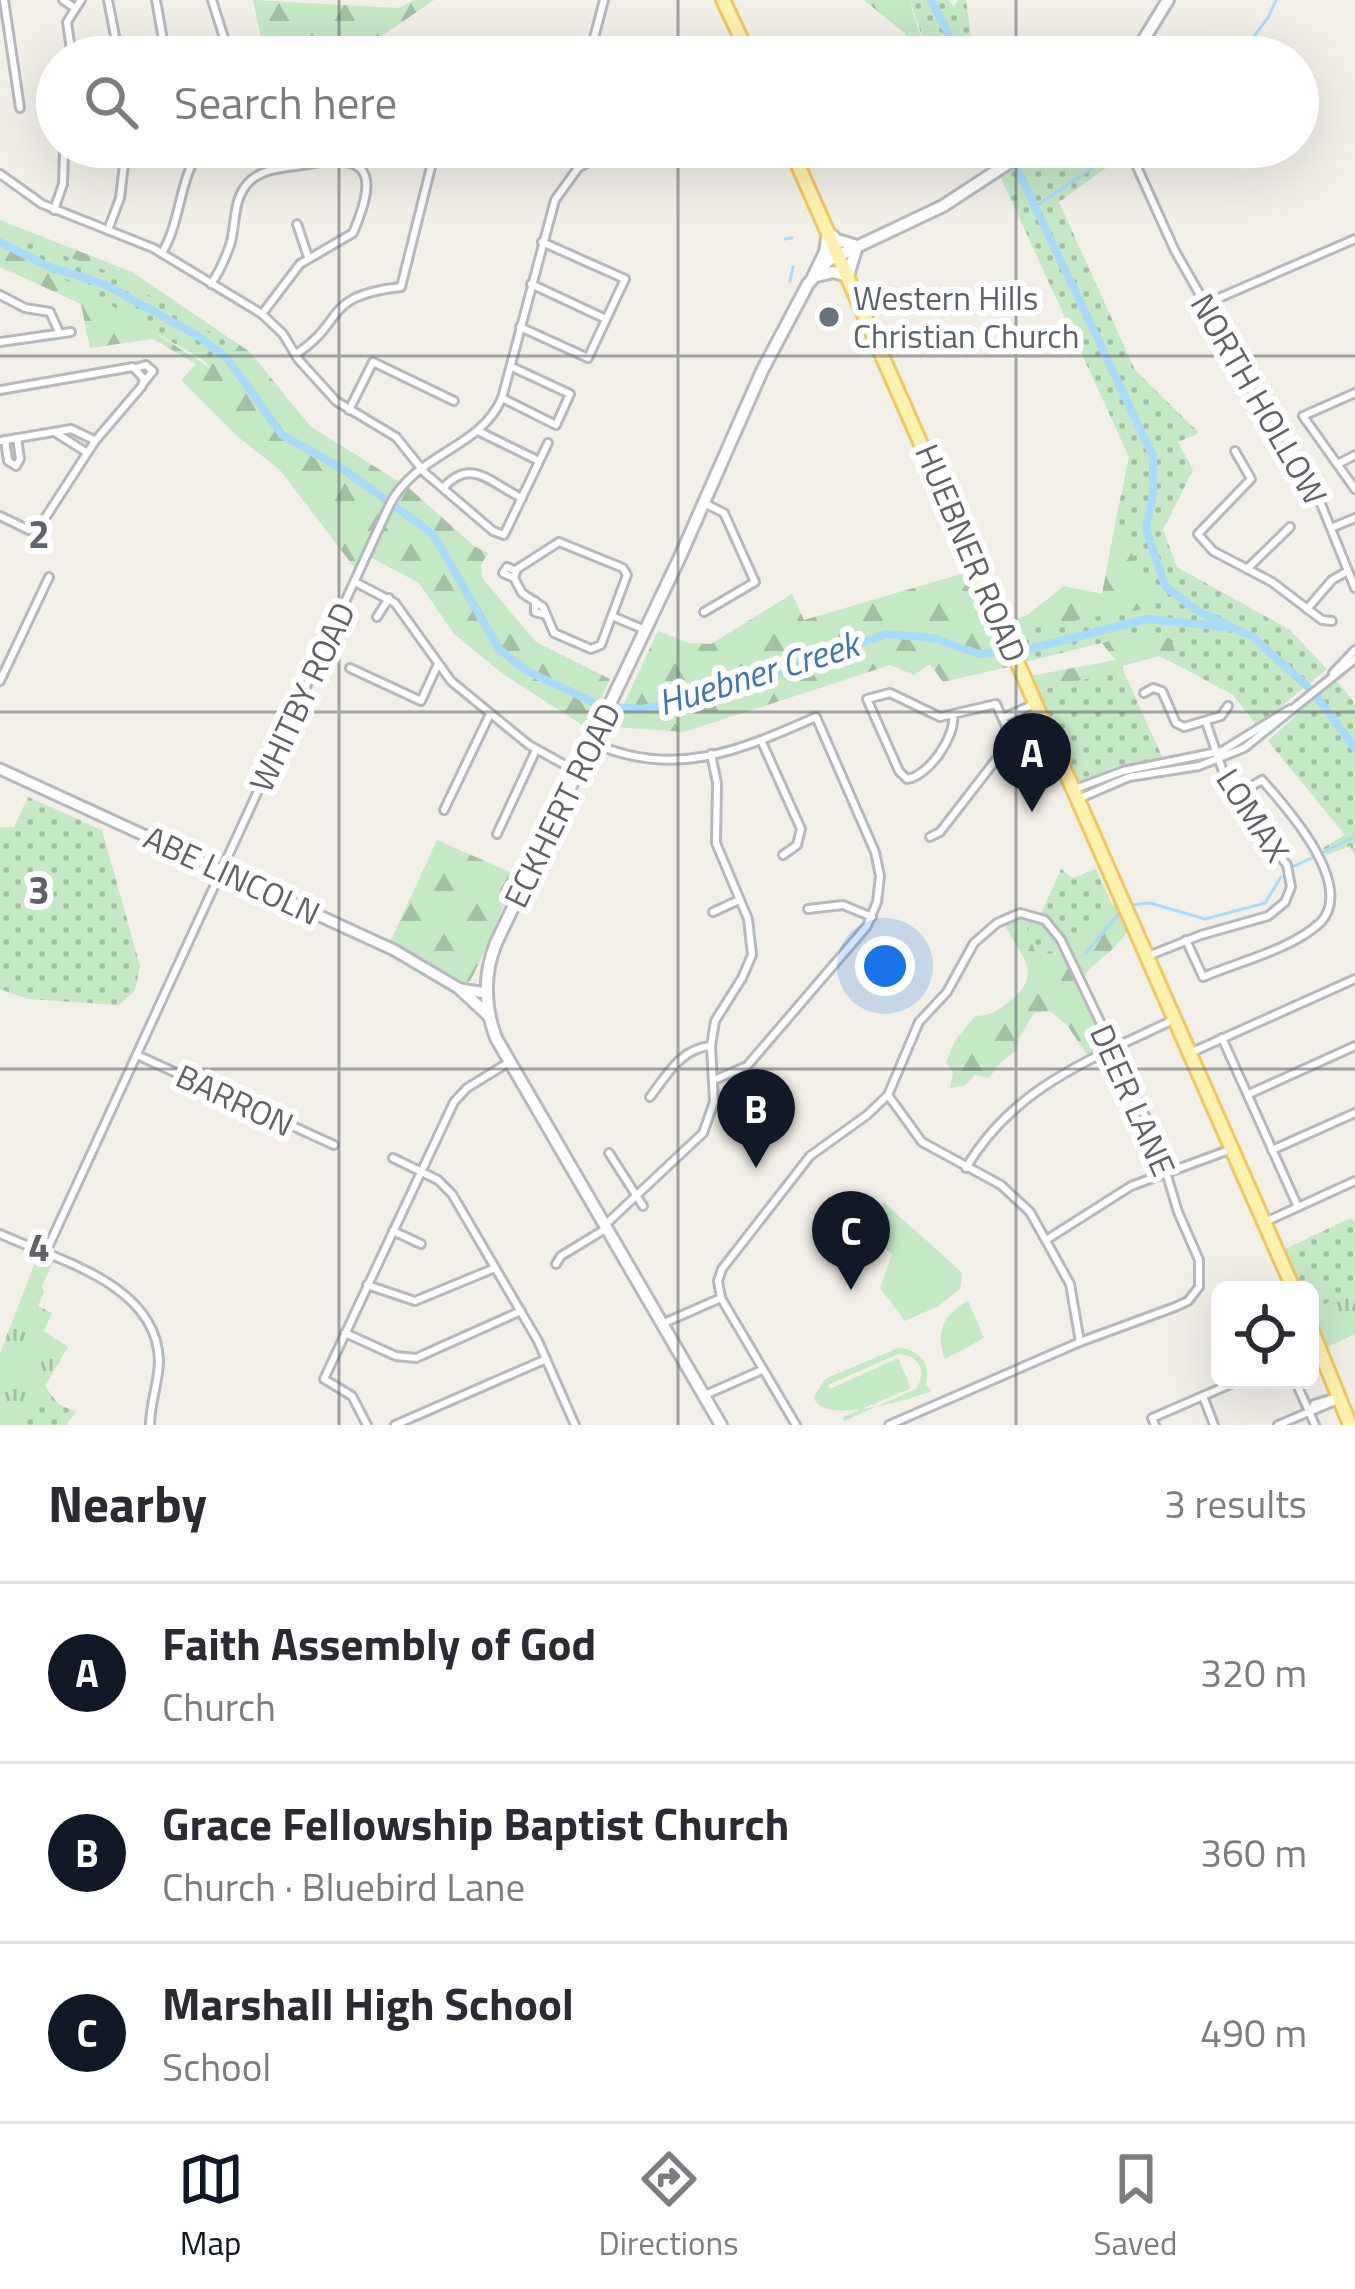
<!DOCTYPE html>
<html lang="en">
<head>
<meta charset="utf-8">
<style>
	:root { --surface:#fff; --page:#f2f2f3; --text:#2b2b33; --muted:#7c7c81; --line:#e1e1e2; --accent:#111827 }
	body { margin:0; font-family:"Titillium Web",sans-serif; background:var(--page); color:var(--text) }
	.controls { position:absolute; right:36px; bottom:36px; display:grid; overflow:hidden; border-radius:18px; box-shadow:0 12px 48px #0002 }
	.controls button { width:108px; height:108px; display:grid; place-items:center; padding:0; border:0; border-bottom:3px solid var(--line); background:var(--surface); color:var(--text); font:60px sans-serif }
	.you { position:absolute; left:885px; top:966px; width:42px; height:42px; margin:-30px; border:9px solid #fff; border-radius:50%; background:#1a73e8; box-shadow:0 0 0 18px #1a73e833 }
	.badge { display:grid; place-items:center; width:78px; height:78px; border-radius:50%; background:var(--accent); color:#fff; font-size:39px; font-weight:700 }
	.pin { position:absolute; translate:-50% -99px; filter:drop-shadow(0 3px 6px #0008) }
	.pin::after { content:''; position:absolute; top:63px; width:42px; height:36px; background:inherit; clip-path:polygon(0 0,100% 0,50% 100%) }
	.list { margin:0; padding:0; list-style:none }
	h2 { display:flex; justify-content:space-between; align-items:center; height:156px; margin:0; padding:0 48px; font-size:51px }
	h2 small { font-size:39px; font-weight:400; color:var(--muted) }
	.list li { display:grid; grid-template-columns:78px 1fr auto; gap:36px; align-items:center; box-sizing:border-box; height:180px; padding:0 48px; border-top:3px solid var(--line) }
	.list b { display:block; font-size:45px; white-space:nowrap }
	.list p { margin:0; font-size:39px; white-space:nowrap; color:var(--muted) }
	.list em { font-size:39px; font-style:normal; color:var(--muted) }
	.icon { flex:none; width:66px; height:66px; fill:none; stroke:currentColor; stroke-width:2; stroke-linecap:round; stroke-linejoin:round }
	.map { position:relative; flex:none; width:1355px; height:1425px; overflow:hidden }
	.search { position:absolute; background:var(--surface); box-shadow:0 12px 48px #0002; left:36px; right:36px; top:36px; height:132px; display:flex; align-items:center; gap:30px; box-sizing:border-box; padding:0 42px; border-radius:66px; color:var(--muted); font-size:45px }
	.sheet { height:696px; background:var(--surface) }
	nav { display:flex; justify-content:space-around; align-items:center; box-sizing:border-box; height:168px; border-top:3px solid var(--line); background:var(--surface); font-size:33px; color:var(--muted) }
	nav a { display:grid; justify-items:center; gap:6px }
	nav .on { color:var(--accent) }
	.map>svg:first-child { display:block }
	.grass { fill:url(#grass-dots) }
	.forest { fill:url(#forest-firs) }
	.park { fill:url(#park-tufts) }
	.garden { fill:#c5e8c5; fill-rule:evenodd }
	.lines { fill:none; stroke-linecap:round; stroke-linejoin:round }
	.stream { stroke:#aadbff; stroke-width:3 }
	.river { stroke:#aadbff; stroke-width:8 }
	.minor-casing { stroke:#b5b8bc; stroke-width:12 }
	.tertiary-casing { stroke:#b5b8bc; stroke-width:15 }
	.secondary-casing { stroke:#b6babf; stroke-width:16 }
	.primary-casing { stroke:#f2c660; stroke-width:18 }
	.minor { stroke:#fff; stroke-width:6 }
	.tertiary { stroke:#fff; stroke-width:9 }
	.secondary { stroke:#fff; stroke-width:10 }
	.primary { stroke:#fff1af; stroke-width:12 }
	.grid { fill:none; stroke:#5f6368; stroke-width:3; stroke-opacity:0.55 }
	.worship-dot { fill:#6b7280; stroke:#fff; stroke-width:4.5 }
	.labels { text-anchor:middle; stroke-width:12; stroke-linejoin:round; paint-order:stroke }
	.worship-label { font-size:33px; fill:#5b616d; stroke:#fff; text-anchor:start }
	.street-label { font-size:33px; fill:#5f6368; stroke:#fff }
	.water-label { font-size:36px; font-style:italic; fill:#4176aa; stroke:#fff }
	.grid-label { font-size:39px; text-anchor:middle; font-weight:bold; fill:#5f6368; stroke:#fff; stroke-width:12; stroke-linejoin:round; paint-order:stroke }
</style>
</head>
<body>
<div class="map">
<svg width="1355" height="1425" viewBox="0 0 1355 1425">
	<defs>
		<pattern id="grass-dots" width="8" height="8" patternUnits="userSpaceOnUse" patternTransform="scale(3)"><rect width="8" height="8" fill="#c5e8c5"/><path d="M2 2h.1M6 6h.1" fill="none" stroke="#a3c0a4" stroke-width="1.8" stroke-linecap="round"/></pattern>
		<pattern id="forest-firs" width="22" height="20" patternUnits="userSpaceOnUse" patternTransform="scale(3)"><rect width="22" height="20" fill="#c5e8c5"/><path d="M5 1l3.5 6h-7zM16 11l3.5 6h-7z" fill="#a3c0a4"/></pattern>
		<pattern id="park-tufts" width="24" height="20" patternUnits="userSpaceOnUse" patternTransform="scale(3)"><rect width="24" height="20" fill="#c5e8c5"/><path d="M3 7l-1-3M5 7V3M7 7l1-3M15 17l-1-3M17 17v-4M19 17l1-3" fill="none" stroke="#a3c0a4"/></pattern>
	</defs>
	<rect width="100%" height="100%" fill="#f1efe8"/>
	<g class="grass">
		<path d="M909,0H949L954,7L958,0H966L971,37L981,57C912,57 933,56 909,0Z"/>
		<path d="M1047,147H1120L1124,155L1059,202L1135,370L1199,433L1178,442L1193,470L1163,530L1177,567L1290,630L1327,669L1257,726L1233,695L1183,668L1169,638L1134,635L1025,662L1012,631L1155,606L1116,519L1129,457L1001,178Z"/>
		<path d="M0,228L10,236L113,273L233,345L210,367L202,359L0,245Z"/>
		<path d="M1123,670L1163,759L1117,766L1082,781L1076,780L1036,691Z"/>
		<path d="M1335,679L1355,703V857L1350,846L1327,855L1323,848L1345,835L1268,741Z"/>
		<path d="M28,797L102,830L140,966L135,990L119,1005L27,999L0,989V827H14Z"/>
		<path d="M1061,869L1073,878L1096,869L1112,905C1087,927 1075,962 1035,952L1023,916L1038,920Z"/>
		<path d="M1351,1218L1355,1223V1289L1321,1331L1310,1306V1290H1302L1283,1250Z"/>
		<path d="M45,1386L58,1404L76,1412L66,1425H22Z"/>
	</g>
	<g class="forest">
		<path d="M253,0L398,8L415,0H434L379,38L342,57H265Z"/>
		<path d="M864,0H909L925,50Z"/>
		<path d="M0,220L132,272L250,352L310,426L409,488L474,546L488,553L481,565L482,578L536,642L610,679L587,728L503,674L454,634L419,583L372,558L354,567L280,470L237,436L181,380L196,364L153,339L90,348L81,304L0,267V245L106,302L209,367L232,345L113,273L10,236L0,228Z"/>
		<path d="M1116,519L1156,607L1012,631L1008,621L1026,616L1064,586L1102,594Z"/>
		<path d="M968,572L1008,667L943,682L930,664L914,675L890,665L684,732L613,727L658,631L689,643L711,644L792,594L804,620Z"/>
		<path d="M1134,635L1170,638L1183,668L1159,656L1123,666V670L1036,691L1030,676L1115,660L1102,643Z"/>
		<path d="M437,840L517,875C508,893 475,978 468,984L390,942Z"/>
		<path d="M1117,902L1128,930C1115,952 1092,962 1079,983L1103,1042L1101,1051L1088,1056L1067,1025L1050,1011L1034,1013L1019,1038L1017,1050L1001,1062L989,1078L975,1075L964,1086L950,1088L953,1072L946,1062L955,1041L975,1016C991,1016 997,1011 1010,1001C1046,972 1018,955 1004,923L1023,916L1035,952C1078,965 1087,921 1117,902Z"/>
	</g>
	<g class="park">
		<path d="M38,1255L53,1262L42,1286L44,1292L38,1306L52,1313L44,1331L68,1347L22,1425H0V1353Z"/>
		<path d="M1355,1283V1334L1328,1347L1312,1311L1350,1290Z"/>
	</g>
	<g class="garden">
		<path d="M884,1202C912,1229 933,1245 962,1273L960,1289L938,1306L905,1321L880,1288L892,1254L861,1225Z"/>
		<path d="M968,1301L984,1338L945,1359C935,1333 943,1314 968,1301Z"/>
		<path d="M898,1348C920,1349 931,1364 926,1385L931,1391C901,1403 819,1425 814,1397L825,1379ZM898,1354C919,1355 928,1371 916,1389L844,1421L843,1417L911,1388L898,1358L830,1389L828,1385Z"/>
	</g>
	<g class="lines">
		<g class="stream">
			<path d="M1239,57L1269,16L1276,0"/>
			<path d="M1036,206L1122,148"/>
			<path d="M785,239L792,238"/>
			<path d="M790,281L793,267"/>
			<path d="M1324,852L1355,836"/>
			<path d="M1294,866L1314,857"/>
			<path d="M1131,905L1150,903L1205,919L1265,903L1281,877"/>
			<path d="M1086,953L1120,912"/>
		</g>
		<g class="river">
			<path d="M931,0L960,57"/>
			<path d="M1007,147L1153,456V493L1146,529L1165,586L1196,610L1228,625"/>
			<path d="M0,242L47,266L104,284L198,336L227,358L282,435L343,469L433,534L499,649L527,671L601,706L642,709L723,692L886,634L933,638L979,654L1029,649L1147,619L1234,628L1253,637L1308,687"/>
			<path d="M1317,697L1355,748"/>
		</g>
		<g class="minor-casing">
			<g id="minor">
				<path d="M4,0L20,108"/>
				<path d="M63,0L75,8"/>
				<path d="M108,0L119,57"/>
				<path d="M156,0L166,57"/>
				<path d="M212,0L230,57"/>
				<path d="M223,56L253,51"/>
				<path d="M72,57L67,22L81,0"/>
				<path d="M589,57L604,0"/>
				<path d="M570,147L578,168"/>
				<path d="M1128,147L1175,251L1235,356L1271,433L1321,504L1355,588"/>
				<path d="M0,174L42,204L153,248L262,314L283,334L298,359L336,401L396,437L425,473L493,531L504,535L548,443"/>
				<path d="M54,210L63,184L64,151"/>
				<path d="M297,224L308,257"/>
				<path d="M108,230L120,198L126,147"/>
				<path d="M162,253C182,219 178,180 202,147"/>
				<path d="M211,284C220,271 226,257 231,242C236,221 233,197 250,181C264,168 284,168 302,165C368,153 380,170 353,233L300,264L262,314"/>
				<path d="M531,284L606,319"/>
				<path d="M0,295L25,308L50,312L59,332"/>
				<path d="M1205,304L1355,239"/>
				<path d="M520,327L588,358L625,279L542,242"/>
				<path d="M0,342L71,332"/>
				<path d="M296,354C347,321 321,296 401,287L436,147"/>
				<path d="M136,368L146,365L153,371L144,382"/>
				<path d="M0,390L133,367L144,379L142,386L95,441L40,526L29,530L0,516"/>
				<path d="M1355,393L1303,416L1355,489"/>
				<path d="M502,398L556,425L570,394L512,367"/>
				<path d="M349,410L373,362L454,401"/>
				<path d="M478,431L539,461"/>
				<path d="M56,433L86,452"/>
				<path d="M5,440L8,461L16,466L20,459L17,438"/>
				<path d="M0,441L71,429L94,440"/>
				<path d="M1235,451L1251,479L1198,534L1213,551L1272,582L1322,620L1332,621"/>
				<path d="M1338,464L1355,455"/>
				<path d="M443,488C472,456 491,484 522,498"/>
				<path d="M704,503L724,513L755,582L704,612"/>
				<path d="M1331,528L1355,518"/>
				<path d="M1247,569L1290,527"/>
				<path d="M514,578L517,569L559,542L623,568L627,575L601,645L591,649L554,633L543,607L522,593L514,578L503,573L507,567L516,571"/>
				<path d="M355,582L395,603L451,681L529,745L576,771"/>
				<path d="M535,601V612L546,615"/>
				<path d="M1307,609L1332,580L1346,572"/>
				<path d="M377,617L389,598"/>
				<path d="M614,617L643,629"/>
				<path d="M350,668L421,701L437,666"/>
				<path d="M1333,673L1355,650"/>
				<path d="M0,681L49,577"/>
				<path d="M1144,693L1153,688L1162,691L1176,723L1184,727L1221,716L1228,706"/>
				<path d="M1003,718L1032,705"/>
				<path d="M1006,726L1036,713"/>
				<path d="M761,740L801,829L797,845L783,855"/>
				<path d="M593,743C674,779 739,751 816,717L875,852L880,876L877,902L867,926L747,1066L714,1080"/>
				<path d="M1075,789L1123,771L1222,751L1290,709"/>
				<path d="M1078,799L1129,777L1199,766L1244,748L1355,659"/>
				<path d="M444,810L490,714"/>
				<path d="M497,834L536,750"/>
				<path d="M930,837L940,832L1012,739L996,704L940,717L890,693L867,699L899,771L907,779C929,776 956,736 953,715"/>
				<path d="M808,909L843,905L872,917"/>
				<path d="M713,912L739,900"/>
				<path d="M1186,940L1203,977C1240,961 1291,950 1321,922C1355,884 1287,808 1262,780L1233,797"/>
				<path d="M1148,956L1201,935L1268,916L1285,902L1291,887L1287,865L1230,792L1206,722"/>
				<path d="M1222,1038L1298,1207"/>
				<path d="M1190,1053L1355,979"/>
				<path d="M137,1055L334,1145"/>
				<path d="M1249,1094L1355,1046"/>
				<path d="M888,1095L922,1142L1001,1185L1030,1212L1070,1284L1080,1342"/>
				<path d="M650,1097C667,1075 681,1048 711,1046"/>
				<path d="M1272,1150L1355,1113"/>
				<path d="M609,1153L643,1206"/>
				<path d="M393,1158L438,1180L452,1194L538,1341L575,1425"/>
				<path d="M966,1168C1013,1087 1092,1059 1173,1020"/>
				<path d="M1265,1222L1355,1181"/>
				<path d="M605,1225L703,1133L714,1102L711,1046L715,1021L742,978L752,955L748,919L716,843L717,783L711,754"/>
				<path d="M393,1231L421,1244"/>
				<path d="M0,1234C57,1260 156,1283 159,1360C159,1382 150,1403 150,1425"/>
				<path d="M1046,1240L1131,1186L1229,1150"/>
				<path d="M45,1254L390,504C418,452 480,449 502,398L555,200L578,168L615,147"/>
				<path d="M556,1264L561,1256L607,1228"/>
				<path d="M367,1285L415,1301L495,1268"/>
				<path d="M664,1323L721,1298"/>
				<path d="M345,1333L396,1356L416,1358L521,1311"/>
				<path d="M1295,1380L1315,1425"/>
				<path d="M705,1395L762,1370"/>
				<path d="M1203,1396L1214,1425"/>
				<path d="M1313,1408L1314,1404L1337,1397"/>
				<path d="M367,1425L352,1396L324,1379L454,1102L467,1088L509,1062"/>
				<path d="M395,1425L544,1360"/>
				<path d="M796,1425L721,1298L718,1281L722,1269L810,1156L867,1115L888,1095L919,1022L947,992L974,943L997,923L1020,913L1045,920L1061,940L1156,1139L1178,1212L1199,1260V1287L1188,1301L1175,1307L1080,1342L889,1425"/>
				<path d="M1155,1425L1152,1418L1240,1380"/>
				<path d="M1278,1425L1333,1402L1335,1398"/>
			</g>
		</g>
		<g class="tertiary-casing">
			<path id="tertiary" d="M0,769L394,950L460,989L486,993"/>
		</g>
		<g class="secondary-casing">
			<g id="secondary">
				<path d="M1133,57L1168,0"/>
				<path d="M828,232L837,240L857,246L848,276L833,272L813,277L825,252Z"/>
				<path d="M460,989L488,1015"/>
				<path d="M721,1425L496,1038C484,1006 483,975 496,943L679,559L762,371L808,284L829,260L943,206L1033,147"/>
			</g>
		</g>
		<g class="primary-casing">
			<g id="primary">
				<path d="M723,0L750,57"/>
				<path d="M790,147L1294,1290"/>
				<path d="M1310,1326L1350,1425"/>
			</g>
		</g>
		<use href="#minor" class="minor"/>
		<use href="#tertiary" class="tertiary"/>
		<use href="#secondary" class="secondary"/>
		<use href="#primary" class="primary"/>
	</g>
	<path class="grid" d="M339,0V57M678,0V57M1016,0V57M339,147V1425M678,147V1425M1016,147V1425M0,356H1355M0,712H1355M0,1069H1355"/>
	<circle class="worship-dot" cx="829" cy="317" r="12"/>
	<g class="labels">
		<g class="worship-label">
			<text x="853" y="310">Western Hills<tspan x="853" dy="38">Christian Church</tspan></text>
		</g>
		<g class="street-label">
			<text transform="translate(1259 399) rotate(60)" y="12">NORTH HOLLOW</text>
			<text transform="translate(971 553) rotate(67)" y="12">HUEBNER ROAD</text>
			<text transform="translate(302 697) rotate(-65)" y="12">WHITBY ROAD</text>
			<text transform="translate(562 805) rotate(-64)" y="12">ECKHERT ROAD</text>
			<text transform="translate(1253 815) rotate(57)" y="12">LOMAX</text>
			<text transform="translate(232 875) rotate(25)" y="12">ABE LINCOLN</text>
			<text transform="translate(235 1100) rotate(25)" y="12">BARRON</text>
			<text transform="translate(1133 1100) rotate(66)" y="12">DEER LANE</text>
		</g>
		<g class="water-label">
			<text transform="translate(758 673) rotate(-17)" y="13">Huebner Creek</text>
		</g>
	</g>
	<g class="grid-label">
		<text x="39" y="548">2</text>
		<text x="39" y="904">3</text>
		<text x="39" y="1261">4</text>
	</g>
</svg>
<div class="controls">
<button><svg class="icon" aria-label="locate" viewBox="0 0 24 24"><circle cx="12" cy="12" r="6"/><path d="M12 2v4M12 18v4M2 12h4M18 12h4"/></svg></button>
</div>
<div class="you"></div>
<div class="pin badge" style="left:1032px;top:812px">A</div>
<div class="pin badge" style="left:756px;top:1168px">B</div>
<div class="pin badge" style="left:851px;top:1290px">C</div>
<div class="search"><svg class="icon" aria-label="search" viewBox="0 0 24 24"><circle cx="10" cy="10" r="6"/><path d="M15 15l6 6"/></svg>Search here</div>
</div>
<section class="sheet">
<h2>Nearby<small>3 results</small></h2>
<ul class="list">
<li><span class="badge">A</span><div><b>Faith Assembly of God</b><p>Church</p></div><em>320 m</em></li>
<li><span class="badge">B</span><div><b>Grace Fellowship Baptist Church</b><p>Church · Bluebird Lane</p></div><em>360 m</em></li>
<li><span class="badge">C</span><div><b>Marshall High School</b><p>School</p></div><em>490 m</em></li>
</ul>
</section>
<nav>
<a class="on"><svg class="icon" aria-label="map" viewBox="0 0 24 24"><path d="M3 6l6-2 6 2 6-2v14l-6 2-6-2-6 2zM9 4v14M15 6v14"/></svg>Map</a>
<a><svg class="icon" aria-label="directions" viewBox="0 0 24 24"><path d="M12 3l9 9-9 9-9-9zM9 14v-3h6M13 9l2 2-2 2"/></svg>Directions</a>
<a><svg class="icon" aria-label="saved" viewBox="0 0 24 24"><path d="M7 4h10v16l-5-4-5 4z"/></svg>Saved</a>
</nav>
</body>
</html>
